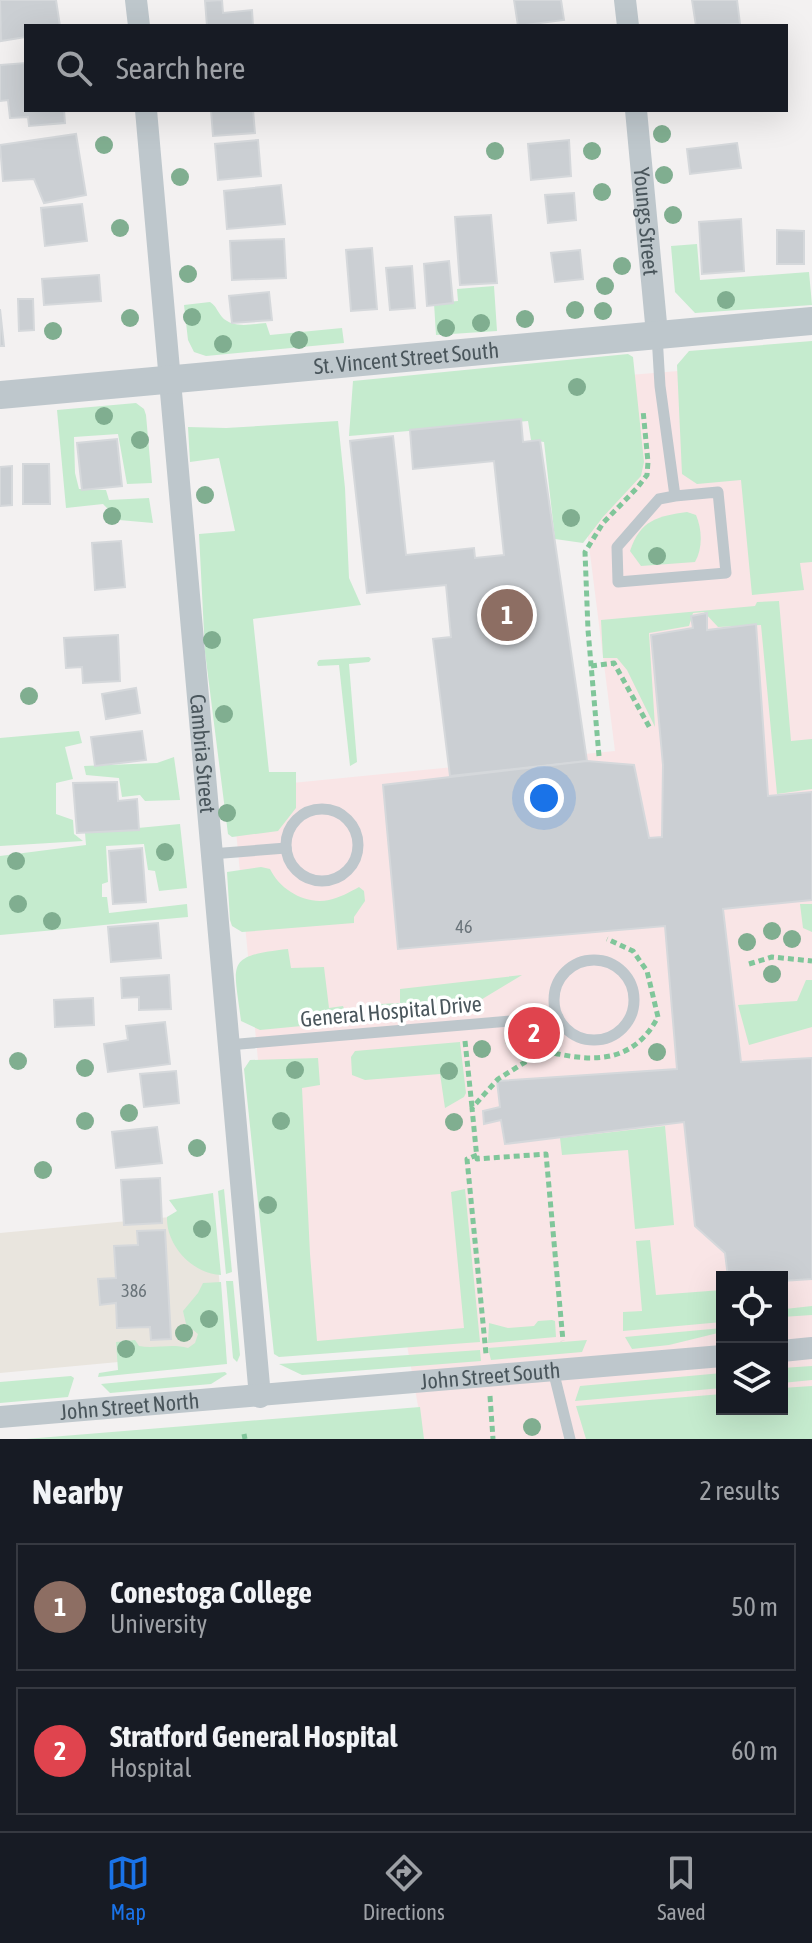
<!DOCTYPE html>
<html lang="en">
<head>
<meta charset="utf-8">
<style>
	:root { --surface:#171b24; --page:#242831; --text:#f1f3f6; --muted:#9ea1a6; --line:#363941; --accent:#1a73e8 }
	body { margin:0; font-family:"Asap Condensed",sans-serif; background:var(--page); color:var(--text) }
	.controls { position:absolute; right:24px; bottom:24px; display:grid; overflow:hidden; border-radius:0px; box-shadow:0 8px 32px #0002 }
	.controls button { width:72px; height:72px; display:grid; place-items:center; padding:0; border:0; border-bottom:2px solid var(--line); background:var(--surface); color:var(--text); font:40px sans-serif }
	.you { position:absolute; left:544px; top:798px; width:28px; height:28px; margin:-20px; border:6px solid #fff; border-radius:50%; background:#1a73e8; box-shadow:0 0 0 12px #1a73e833 }
	.badge { display:grid; place-items:center; width:52px; height:52px; border-radius:50%; background:var(--accent); color:#fff; font-size:26px; font-weight:700 }
	.pin { position:absolute; translate:-50% -50%; border:4px solid #fff; box-shadow:0 2px 8px #0006 }
	.list { margin:0; padding:0; list-style:none }
	h2 { display:flex; justify-content:space-between; align-items:center; height:104px; margin:0; padding:0 32px; font-size:34px }
	h2 small { font-size:26px; font-weight:400; color:var(--muted) }
	.list li { display:grid; grid-template-columns:52px 1fr auto; gap:24px; align-items:center; box-sizing:border-box; height:128px; margin:0 16px 16px; padding:0 16px; border:2px solid var(--line); border-radius:0px }
	.list b { display:block; font-size:30px; white-space:nowrap }
	.list p { margin:0; font-size:26px; white-space:nowrap; color:var(--muted) }
	.list em { font-size:26px; font-style:normal; color:var(--muted) }
	.icon { flex:none; width:44px; height:44px; fill:none; stroke:currentColor; stroke-width:2; stroke-linecap:round; stroke-linejoin:round }
	.map { position:relative; flex:none; width:812px; height:1439px; overflow:hidden }
	.search { position:absolute; background:var(--surface); box-shadow:0 8px 32px #0002; left:24px; right:24px; top:24px; height:88px; display:flex; align-items:center; gap:20px; box-sizing:border-box; padding:0 28px; border-radius:0px; color:var(--muted); font-size:30px }
	.sheet { height:392px; background:var(--surface) }
	nav { display:flex; justify-content:space-around; align-items:center; box-sizing:border-box; height:112px; border-top:2px solid var(--line); background:var(--surface); font-size:22px; color:var(--muted) }
	nav a { display:grid; justify-items:center; gap:4px }
	nav .on { color:var(--accent) }
	.map>svg:first-child { display:block }
	.commercial { fill:#e9e5de }
	.medical { fill:#f9e5e6; fill-rule:evenodd }
	.green { fill:#c5ebce }
	.building { fill:#cbcfd3; stroke:#d5d8db; stroke-width:2 }
	.lines { fill:none; stroke-linecap:round; stroke-linejoin:round }
	.path { stroke:#80c69a; stroke-width:5; stroke-dasharray:6 4; stroke-linecap:butt }
	.service { stroke:#bec7cc; stroke-width:11 }
	.minor { stroke:#bec7cc; stroke-width:22 }
	.tertiary { stroke:#bec7cc; stroke-width:28 }
	.tree { fill:#80ae90 }
	.labels { text-anchor:middle; stroke-width:7; stroke-linejoin:round; paint-order:stroke }
	.number-label { font-size:18px; fill:#6a747a }
	.street-label { font-size:22px; fill:#4a565c; stroke:#fff }
</style>
</head>
<body>
<div class="map">
<svg width="812" height="1439" viewBox="0 0 812 1439">
	<rect width="100%" height="100%" fill="#f3f1f1"/>
	<path class="commercial" d="M213,1213L226,1352L0,1373V1233Z"/>
	<path class="medical" d="M812,360V1439H424L407,1345L286,1352L232,789L615,751L568,380ZM722,1277H782V1409H722Z"/>
	<g class="green">
		<path d="M697,244L700,280L809,272L812,305L695,313L675,292L671,246Z"/>
		<path d="M494,286L497,331L436,335L434,303L458,301L457,289Z"/>
		<path d="M210,302C217,307 217,311 222,317C233,329 252,324 266,323L270,335L342,328L344,343L206,356L194,352L188,340L184,305Z"/>
		<path d="M812,341V562L800,563L804,590L752,595L741,480L697,484L682,474L677,365L689,351Z"/>
		<path d="M628,354L633,357L644,462L641,476L603,517L583,543L555,539L544,442L531,440L528,421L349,436L353,381Z"/>
		<path d="M136,403L144,409L146,415L152,483L127,484L118,434L74,437L75,473L79,489L106,490L109,500L149,498L153,523L119,520L103,504L66,508L57,410Z"/>
		<path d="M338,421L345,488L349,578L361,605L253,619L269,772H296V808L278,831L232,837L228,834L205,652L199,534L235,531L219,458L190,462L188,427L226,428Z"/>
		<path d="M687,512L696,515C702,529 703,548 695,562L641,566L630,551C640,520 658,516 687,512Z"/>
		<path d="M779,601L791,741L812,739V789L777,794L761,625L718,627L704,612L693,613L689,626L649,633L655,727L627,670L617,658H603L601,620L755,606L757,602Z"/>
		<path d="M369,657L371,659L369,662L349,664L357,762L350,766L339,665L318,666L317,663L319,660Z"/>
		<path d="M79,731L82,743L65,747L73,779L56,783V814L73,820L74,834L83,841L0,846V738Z"/>
		<path d="M174,757L180,800L145,801L140,795L122,797L119,778L86,775L84,766L157,763Z"/>
		<path d="M180,824L187,888L159,891L155,871L148,870L144,844L106,846L108,882L102,884V897H107L109,913L187,904L188,917C125,922 63,930 0,935V856L86,845L85,833Z"/>
		<path d="M261,867L270,869C280,890 306,905 329,900C339,898 350,892 359,887L364,891L365,901L354,917V923L242,932L232,926L230,920L227,872Z"/>
		<path d="M800,904H812V932L803,928Z"/>
		<path d="M288,949L291,968L324,967L329,1008L343,1006L347,1017L343,1022L260,1030L241,1021C234,963 224,956 288,949Z"/>
		<path d="M522,975L469,1007L386,1019L380,1017V1004L400,1003V989Z"/>
		<path d="M806,980H812V1027L749,1045L738,1005L797,1001Z"/>
		<path d="M460,1042L466,1093L464,1097L445,1108L440,1074L365,1080L352,1075L351,1057L355,1051Z"/>
		<path d="M318,1058L320,1085L302,1088L310,1254L317,1341L464,1328L451,1192L465,1189L480,1342L279,1357L274,1354L244,1069L250,1060Z"/>
		<path d="M665,1126L674,1225L635,1229L628,1150L562,1155L560,1138Z"/>
		<path d="M224,1189L232,1272L226,1274L218,1191Z"/>
		<path d="M213,1193L221,1275C193,1274 166,1246 167,1217L177,1211L169,1200Z"/>
		<path d="M650,1240L656,1295L722,1290V1322L623,1331V1312L642,1311L636,1241Z"/>
		<path d="M226,1281H233L240,1355L237,1362L233,1358Z"/>
		<path d="M221,1282L227,1364L98,1377L99,1373L118,1370L116,1342L135,1340L139,1346C156,1349 171,1343 188,1348L195,1343L198,1334L186,1324L183,1311L198,1293L203,1283Z"/>
		<path d="M782,1294L785,1309L812,1306V1315L782,1317Z"/>
		<path d="M552,1320L555,1321L556,1337L488,1343L489,1323L508,1328L534,1326L538,1321Z"/>
		<path d="M722,1328V1332L669,1345L632,1349L625,1337Z"/>
		<path d="M587,1340L582,1352L491,1360L488,1348Z"/>
		<path d="M480,1350L481,1361L302,1375L279,1364Z"/>
		<path d="M812,1366V1380L782,1383V1368Z"/>
		<path d="M225,1372L227,1374L211,1384L110,1393L101,1384Z"/>
		<path d="M722,1373V1388L575,1401L580,1386Z"/>
		<path d="M71,1376L74,1378L68,1397L0,1403V1382Z"/>
		<path d="M812,1386V1439H586L576,1406L722,1394V1409H782V1388Z"/>
		<path d="M420,1407L424,1439H26Z"/>
	</g>
	<g class="building">
		<path d="M0,0H56L60,26H26V37L1,41Z"/>
		<path d="M222,0L223,13L252,10L253,26H207L205,1Z"/>
		<path d="M514,0H561L564,20L518,26Z"/>
		<path d="M692,0H737L740,24L696,26Z"/>
		<path d="M26,63V110H64L65,123L29,126L28,117L10,118L8,100L0,101V65Z"/>
		<path d="M211,110H253L255,133L213,136Z"/>
		<path d="M76,134L86,195L44,203L34,179L3,181L0,145Z"/>
		<path d="M258,140L261,176L218,180L215,144Z"/>
		<path d="M569,140L571,176L531,180L528,144Z"/>
		<path d="M737,143L741,168L690,174L687,149Z"/>
		<path d="M281,185L285,224L227,229L224,191Z"/>
		<path d="M574,193L576,220L548,223L545,195Z"/>
		<path d="M82,204L87,241L45,246L41,208Z"/>
		<path d="M491,215L497,283L460,285L455,217Z"/>
		<path d="M741,219L744,271L702,274L699,222Z"/>
		<path d="M777,230L804,231V264H777Z"/>
		<path d="M284,239L286,278L232,280L230,241Z"/>
		<path d="M372,248L377,309L351,311L346,250Z"/>
		<path d="M580,250L583,279L555,282L551,253Z"/>
		<path d="M449,261L453,303L427,306L424,264Z"/>
		<path d="M412,266L415,308L390,310L386,268Z"/>
		<path d="M99,275L101,301L44,305L42,279Z"/>
		<path d="M269,292L272,320L232,323L229,296Z"/>
		<path d="M18,299H33L34,330L19,331Z"/>
		<path d="M0,309L4,346H0Z"/>
		<path d="M521,419L523,442L540,440L587,761L450,776L433,639L451,637L446,585L367,593L350,441L393,436L406,555L474,548L475,558L504,555L494,461L413,469L410,430Z"/>
		<path d="M117,439L122,486L82,490L77,443Z"/>
		<path d="M23,464H49L50,504H23Z"/>
		<path d="M12,466V505L0,506V467Z"/>
		<path d="M121,541L125,587L95,590L92,543Z"/>
		<path d="M707,613V630L756,624L768,796L812,792V900L723,909L741,1062L812,1058V1279L782,1281V1277H728L725,1253L695,1226L684,1122L505,1144L501,1120L484,1124L483,1111L500,1107L497,1081L677,1069L665,926L398,949L383,785L587,761L634,765L649,838L662,837L663,765L651,635L693,628L691,616Z"/>
		<path d="M118,635L120,681L83,683L82,667L66,668L64,638Z"/>
		<path d="M136,688L140,713L106,719L102,694Z"/>
		<path d="M142,731L146,760L95,766L91,737Z"/>
		<path d="M117,782L118,801L137,799L139,830L77,833L73,783Z"/>
		<path d="M142,848L146,902L113,904L109,851Z"/>
		<path d="M158,923L161,958L111,962L108,927Z"/>
		<path d="M169,975L171,1009L139,1010V997L122,998L121,978Z"/>
		<path d="M93,998L94,1025L55,1027L54,1000Z"/>
		<path d="M165,1022L170,1064L108,1072L104,1044L128,1040L126,1026Z"/>
		<path d="M176,1071L179,1103L144,1107L140,1074Z"/>
		<path d="M157,1127L162,1163L116,1168L112,1132Z"/>
		<path d="M160,1178L162,1223L124,1225L121,1180Z"/>
		<path d="M165,1230L171,1339L151,1340L150,1327L117,1328L116,1303L100,1305L98,1279L116,1278L114,1246L138,1245L137,1231Z"/>
	</g>
	<g class="lines">
		<g class="path">
			<path d="M591,666L614,663L651,730"/>
			<path d="M599,756L588,630L585,552L603,523L637,488L647,475L648,462L643,410"/>
			<path d="M749,964L772,957L812,961"/>
			<path d="M465,1041L472,1107"/>
			<path d="M506,1041C561,1054 624,1081 658,1017L647,971L633,951L607,939"/>
			<path d="M543,1051L498,1079L472,1108L477,1159L546,1154L563,1341"/>
			<path d="M477,1155L467,1159L486,1354"/>
			<path d="M490,1396L493,1439"/>
			<path d="M244,1434L245,1439"/>
		</g>
		<g class="service">
			<path d="M657,335L660,386L675,496L659,499L617,547L618,582L726,573L718,492L675,496"/>
			<circle cx="322" cy="845" r="36"/>
			<path d="M211,854L286,848"/>
			<circle cx="594" cy="1000" r="40"/>
			<path d="M228,1045L558,1017"/>
			<path d="M553,1370L570,1439"/>
		</g>
		<g class="minor">
			<path d="M136,0L139,26"/>
			<path d="M625,0L628,26"/>
			<path id="s1" d="M146,110L260,1397"/>
			<path id="s2" d="M636,110L657,334"/>
			<path d="M782,1351L812,1348"/>
			<path id="s3" d="M0,1417L722,1356"/>
		</g>
		<path class="tertiary" id="s4" d="M0,395L812,321"/>
	</g>
	<g class="tree">
		<circle cx="662" cy="134" r="9"/>
		<circle cx="104" cy="145" r="9"/>
		<circle cx="495" cy="151" r="9"/>
		<circle cx="592" cy="151" r="9"/>
		<circle cx="664" cy="175" r="9"/>
		<circle cx="180" cy="177" r="9"/>
		<circle cx="602" cy="192" r="9"/>
		<circle cx="673" cy="215" r="9"/>
		<circle cx="120" cy="228" r="9"/>
		<circle cx="622" cy="266" r="9"/>
		<circle cx="188" cy="274" r="9"/>
		<circle cx="605" cy="286" r="9"/>
		<circle cx="726" cy="300" r="9"/>
		<circle cx="575" cy="310" r="9"/>
		<circle cx="603" cy="311" r="9"/>
		<circle cx="192" cy="317" r="9"/>
		<circle cx="130" cy="318" r="9"/>
		<circle cx="525" cy="319" r="9"/>
		<circle cx="481" cy="323" r="9"/>
		<circle cx="446" cy="328" r="9"/>
		<circle cx="53" cy="331" r="9"/>
		<circle cx="299" cy="340" r="9"/>
		<circle cx="223" cy="344" r="9"/>
		<circle cx="577" cy="387" r="9"/>
		<circle cx="104" cy="416" r="9"/>
		<circle cx="140" cy="440" r="9"/>
		<circle cx="205" cy="495" r="9"/>
		<circle cx="112" cy="516" r="9"/>
		<circle cx="571" cy="518" r="9"/>
		<circle cx="657" cy="556" r="9"/>
		<circle cx="212" cy="640" r="9"/>
		<circle cx="29" cy="696" r="9"/>
		<circle cx="224" cy="714" r="9"/>
		<circle cx="227" cy="813" r="9"/>
		<circle cx="165" cy="852" r="9"/>
		<circle cx="16" cy="861" r="9"/>
		<circle cx="18" cy="904" r="9"/>
		<circle cx="52" cy="921" r="9"/>
		<circle cx="772" cy="931" r="9"/>
		<circle cx="792" cy="939" r="9"/>
		<circle cx="747" cy="942" r="9"/>
		<circle cx="772" cy="974" r="9"/>
		<circle cx="482" cy="1049" r="9"/>
		<circle cx="657" cy="1052" r="9"/>
		<circle cx="18" cy="1061" r="9"/>
		<circle cx="85" cy="1068" r="9"/>
		<circle cx="295" cy="1070" r="9"/>
		<circle cx="449" cy="1071" r="9"/>
		<circle cx="129" cy="1113" r="9"/>
		<circle cx="85" cy="1121" r="9"/>
		<circle cx="281" cy="1121" r="9"/>
		<circle cx="454" cy="1122" r="9"/>
		<circle cx="197" cy="1148" r="9"/>
		<circle cx="43" cy="1170" r="9"/>
		<circle cx="268" cy="1205" r="9"/>
		<circle cx="202" cy="1229" r="9"/>
		<circle cx="209" cy="1319" r="9"/>
		<circle cx="184" cy="1333" r="9"/>
		<circle cx="126" cy="1349" r="9"/>
		<circle cx="532" cy="1427" r="9"/>
	</g>
	<g class="labels">
		<g class="number-label">
			<text x="464" y="933">46</text>
			<text x="134" y="1297">386</text>
		</g>
		<g class="street-label">
			<text dy="8" stroke="none"><textPath href="#s2" startOffset="112">Youngs Street</textPath></text>
			<text dy="8" stroke="none"><textPath href="#s4" startOffset="408">St. Vincent Street South</textPath></text>
			<text dy="8" stroke="none"><textPath href="#s1" startOffset="646">Cambria Street</textPath></text>
			<text transform="translate(391 1011) rotate(-5)" y="8">General Hospital Drive</text>
			<text dy="8" stroke="none"><textPath href="#s3" startOffset="492">John Street South</textPath></text>
			<text dy="8" stroke="none"><textPath href="#s3" startOffset="130">John Street North</textPath></text>
		</g>
	</g>
</svg>
<div class="controls">
<button><svg class="icon" aria-label="locate" viewBox="0 0 24 24"><circle cx="12" cy="12" r="6"/><path d="M12 2v4M12 18v4M2 12h4M18 12h4"/></svg></button>
<button><svg class="icon" aria-label="layers" viewBox="0 0 24 24"><path d="M12 4l9 5-9 5-9-5zM3 14l9 5 9-5"/></svg></button>
</div>
<div class="you"></div>
<div class="pin badge" style="left:507px;top:615px;background:#8d6e63">1</div>
<div class="pin badge" style="left:534px;top:1033px;background:#e0444e">2</div>
<div class="search"><svg class="icon" aria-label="search" viewBox="0 0 24 24"><circle cx="10" cy="10" r="6"/><path d="M15 15l6 6"/></svg>Search here</div>
</div>
<section class="sheet">
<h2>Nearby<small>2 results</small></h2>
<ul class="list">
<li><span class="badge" style="background:#8d6e63">1</span><div><b>Conestoga College</b><p>University</p></div><em>50 m</em></li>
<li><span class="badge" style="background:#e0444e">2</span><div><b>Stratford General Hospital</b><p>Hospital</p></div><em>60 m</em></li>
</ul>
</section>
<nav>
<a class="on"><svg class="icon" aria-label="map" viewBox="0 0 24 24"><path d="M3 6l6-2 6 2 6-2v14l-6 2-6-2-6 2zM9 4v14M15 6v14"/></svg>Map</a>
<a><svg class="icon" aria-label="directions" viewBox="0 0 24 24"><path d="M12 3l9 9-9 9-9-9zM9 14v-3h6M13 9l2 2-2 2"/></svg>Directions</a>
<a><svg class="icon" aria-label="saved" viewBox="0 0 24 24"><path d="M7 4h10v16l-5-4-5 4z"/></svg>Saved</a>
</nav>
</body>
</html>
